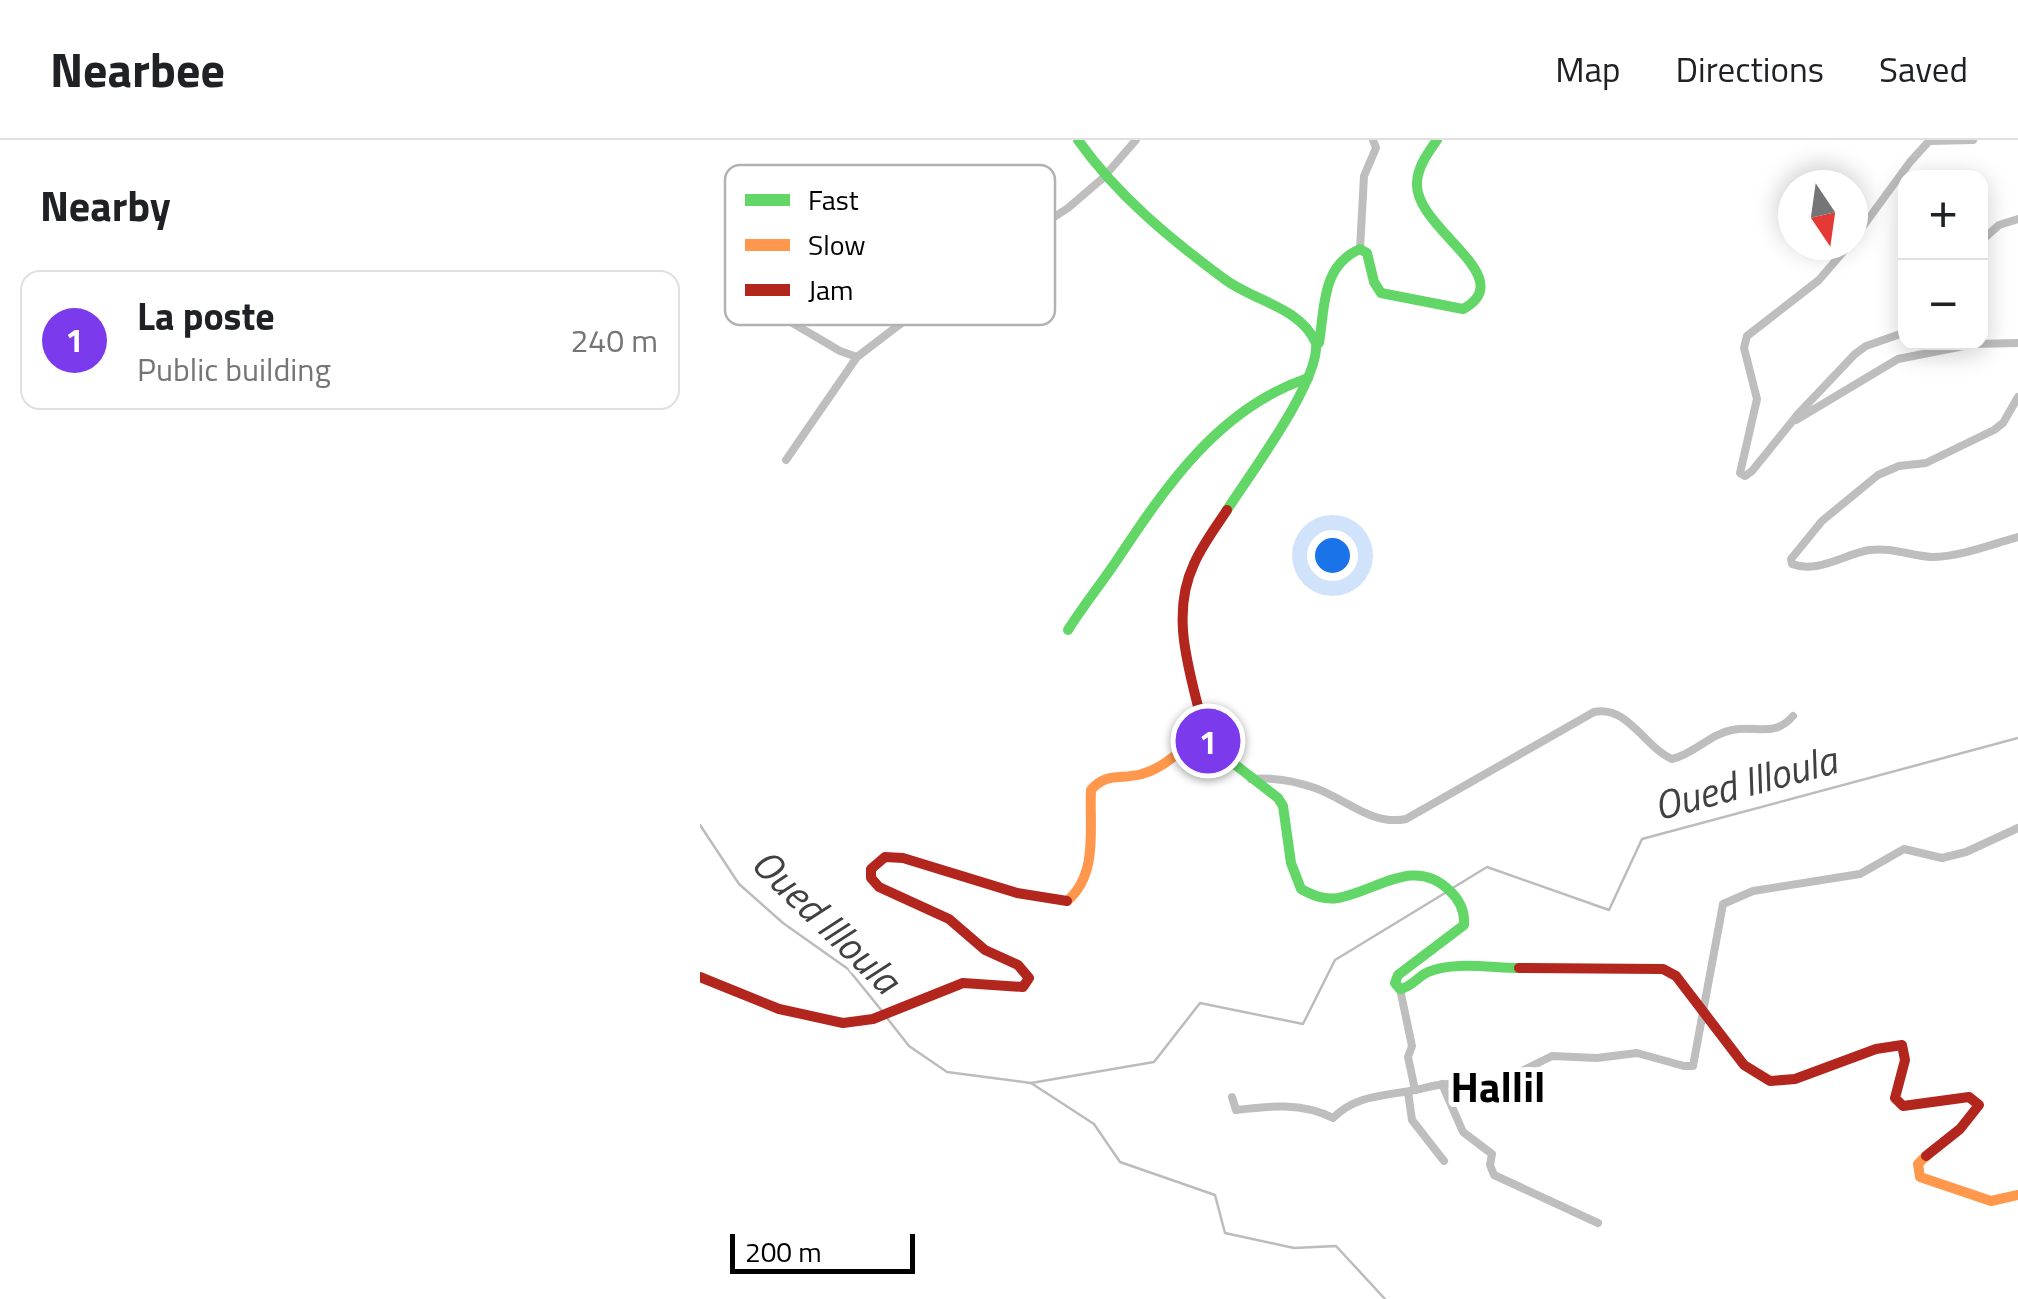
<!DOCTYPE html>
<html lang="en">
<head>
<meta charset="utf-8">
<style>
	:root { --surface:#fff; --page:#f6f6f6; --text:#202124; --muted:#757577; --line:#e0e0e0; --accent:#7c3aed }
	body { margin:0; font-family:"Titillium Web",sans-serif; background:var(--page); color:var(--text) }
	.controls { position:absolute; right:30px; top:30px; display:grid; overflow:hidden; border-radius:20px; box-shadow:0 5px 25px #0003 }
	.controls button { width:90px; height:90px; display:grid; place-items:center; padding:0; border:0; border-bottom:2px solid var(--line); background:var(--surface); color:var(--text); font:50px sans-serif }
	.compass { position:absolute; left:1078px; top:30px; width:90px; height:90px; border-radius:50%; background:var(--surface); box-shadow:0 5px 25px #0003; rotate:167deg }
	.scale { position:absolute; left:30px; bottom:25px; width:185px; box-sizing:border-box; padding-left:10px; border:5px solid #000; border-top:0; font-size:28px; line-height:35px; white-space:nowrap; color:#000; -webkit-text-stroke:8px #fff; paint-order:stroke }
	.you { position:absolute; left:632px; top:415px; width:35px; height:35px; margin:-25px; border:8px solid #fff; border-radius:50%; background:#1a73e8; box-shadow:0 0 0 15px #1a73e833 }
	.badge { display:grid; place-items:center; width:65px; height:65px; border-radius:50%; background:var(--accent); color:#fff; font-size:32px; font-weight:700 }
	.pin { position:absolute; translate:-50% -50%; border:5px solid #fff; box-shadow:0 2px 10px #0006 }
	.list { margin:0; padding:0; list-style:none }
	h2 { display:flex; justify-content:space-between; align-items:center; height:130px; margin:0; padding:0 40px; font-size:42px }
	h2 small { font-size:32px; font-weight:400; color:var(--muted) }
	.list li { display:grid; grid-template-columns:65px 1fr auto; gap:30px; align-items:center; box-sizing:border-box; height:140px; margin:0 20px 20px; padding:0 20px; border:2px solid var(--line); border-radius:20px }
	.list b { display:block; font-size:38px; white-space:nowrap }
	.list p { margin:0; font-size:32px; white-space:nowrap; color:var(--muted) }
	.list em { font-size:32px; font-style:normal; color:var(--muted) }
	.map { position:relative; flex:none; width:1318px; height:1159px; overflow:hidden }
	header { display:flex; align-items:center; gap:60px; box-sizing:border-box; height:140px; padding:0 50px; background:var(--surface); border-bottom:2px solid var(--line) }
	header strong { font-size:48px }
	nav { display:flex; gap:55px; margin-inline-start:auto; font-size:35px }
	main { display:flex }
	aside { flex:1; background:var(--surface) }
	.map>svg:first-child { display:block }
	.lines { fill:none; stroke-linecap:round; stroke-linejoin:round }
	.stream { stroke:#bcbcbc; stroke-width:2.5 }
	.street { stroke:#bebebe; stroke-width:8 }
	.fast { stroke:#63d668; stroke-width:10 }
	.slow { stroke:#ff974d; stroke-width:10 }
	.jam { stroke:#b3261e; stroke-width:10 }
	.labels { text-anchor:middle; stroke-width:10; stroke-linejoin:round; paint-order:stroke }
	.water-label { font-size:40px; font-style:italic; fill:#414141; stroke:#fff }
	.quarter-label { font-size:42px; font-weight:bold; fill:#000; stroke:#fff }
	.key { fill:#fff; stroke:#b2b2b2; stroke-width:2.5 }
	.key-label { font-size:28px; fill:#000 }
</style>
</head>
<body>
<header>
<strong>Nearbee</strong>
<nav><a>Map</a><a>Directions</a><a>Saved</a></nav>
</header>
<main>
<aside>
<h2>Nearby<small></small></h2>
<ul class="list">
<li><span class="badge">1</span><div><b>La poste</b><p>Public building</p></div><em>240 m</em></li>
</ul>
</aside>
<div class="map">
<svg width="1318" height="1159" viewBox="0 0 1318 1159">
	<rect width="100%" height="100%" fill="#fff"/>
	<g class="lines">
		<g class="stream">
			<path d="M0,685L39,744L83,783L148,829L182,871"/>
			<path d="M751,749L787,727L909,770L942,699L1318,598"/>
			<path d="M187,878L209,906L247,932L331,943L394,984L420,1022L515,1055L525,1093L594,1108L636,1106L685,1159"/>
			<path d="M331,943L454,922L500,863L603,884L635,820L745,753"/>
		</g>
		<g class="street">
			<path d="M1230,1L1273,0"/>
			<path d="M1153,100L1210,22L1230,0"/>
			<path d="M1280,102L1299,85L1318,79"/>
			<path d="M1149,105L1119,140L1047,196L1044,208L1057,259L1040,333L1045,336L1052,331L1098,274L1155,214L1166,206L1206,192"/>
			<path d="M660,109L664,36L676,8L673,0"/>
			<path d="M33,148L140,211L157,217"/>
			<path d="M1318,257L1303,283L1294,290L1226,323L1199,326L1178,335L1122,381L1091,419L1092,424C1117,434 1145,414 1169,410C1192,407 1211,416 1232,417C1260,417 1292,404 1318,397"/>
			<path d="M1096,280L1198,219L1274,204L1318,203"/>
			<path d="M86,320L157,217L259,139L368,68L403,38L436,0"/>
			<path d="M551,639C572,637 595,641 615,648C646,659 672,686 706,679L894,572C928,565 944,607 972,619C994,614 1010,594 1032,590C1057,585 1074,598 1093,576"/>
			<path d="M700,849L712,906L708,917L715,950C734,946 756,938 773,950L786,949L852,916L897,918L937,913L984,926H993L1023,764L1053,751L1160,734L1204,709L1242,718L1266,712L1318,688"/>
			<path d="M742,944L763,992L792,1014L790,1025L794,1035L898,1083"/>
			<path d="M708,952L712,980L744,1021"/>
			<path d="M532,957L536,970C568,966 602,962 633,978C656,955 684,956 715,950"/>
		</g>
		<g class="fast">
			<path d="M378,0C417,55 469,98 523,138C552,161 600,166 616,203C620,241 550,334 527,370"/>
			<path d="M619,203C625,168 621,126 660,109L667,113L674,142L681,153L763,169C822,137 713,88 717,42C718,26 728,13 737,0"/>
			<path d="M368,490C383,466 401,444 417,420C467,345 519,268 608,238"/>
			<path d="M504,591L519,612L578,658L583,666L591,723L601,749C614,756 624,760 638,758C677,751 714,716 749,750C760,760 765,771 764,785L698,835L695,843L700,849C712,847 717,837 728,832C753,821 792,828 819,828"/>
		</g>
		<g class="slow">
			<path d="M367,761C399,734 389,687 391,650C406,632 421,640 442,634C464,628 484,609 499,592"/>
			<path d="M1226,1016L1218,1024L1220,1037L1291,1061L1318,1055"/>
		</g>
		<g class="jam">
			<path d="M503,587C491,534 469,477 494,424C502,405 516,387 527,370"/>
			<path d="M819,828L963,829L976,836L1044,925L1070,941L1095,939L1176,909L1202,905L1205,920L1195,958L1203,966L1269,957L1279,965L1260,989L1226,1016"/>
			<path d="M0,837L79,869L143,883L173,879L263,843L323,847L329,838L318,825L285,810L249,779L179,747L171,738V729L185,717L203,718L317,753L367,761"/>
		</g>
	</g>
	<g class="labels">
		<g class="water-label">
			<text transform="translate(1045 643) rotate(-15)" y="14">Oued Illoula</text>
			<text transform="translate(126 781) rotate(44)" y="14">Oued Illoula</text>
		</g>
		<g class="quarter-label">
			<text x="798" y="962">Hallil</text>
		</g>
	</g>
	<rect x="25" y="25" width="330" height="160" rx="15" class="key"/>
	<rect x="45" y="54" width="45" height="12" fill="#63d668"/>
	<rect x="45" y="99" width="45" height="12" fill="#ff974d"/>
	<rect x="45" y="144" width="45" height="12" fill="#b3261e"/>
	<g class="key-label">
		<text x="108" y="70">Fast</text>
		<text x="108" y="115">Slow</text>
		<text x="108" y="160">Jam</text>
	</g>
</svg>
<div class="controls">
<button>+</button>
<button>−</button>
</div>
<svg class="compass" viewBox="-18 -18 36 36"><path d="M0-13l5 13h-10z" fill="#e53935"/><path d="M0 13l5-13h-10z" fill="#757577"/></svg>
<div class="scale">200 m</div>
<div class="you"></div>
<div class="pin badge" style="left:508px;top:601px">1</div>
</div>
</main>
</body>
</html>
